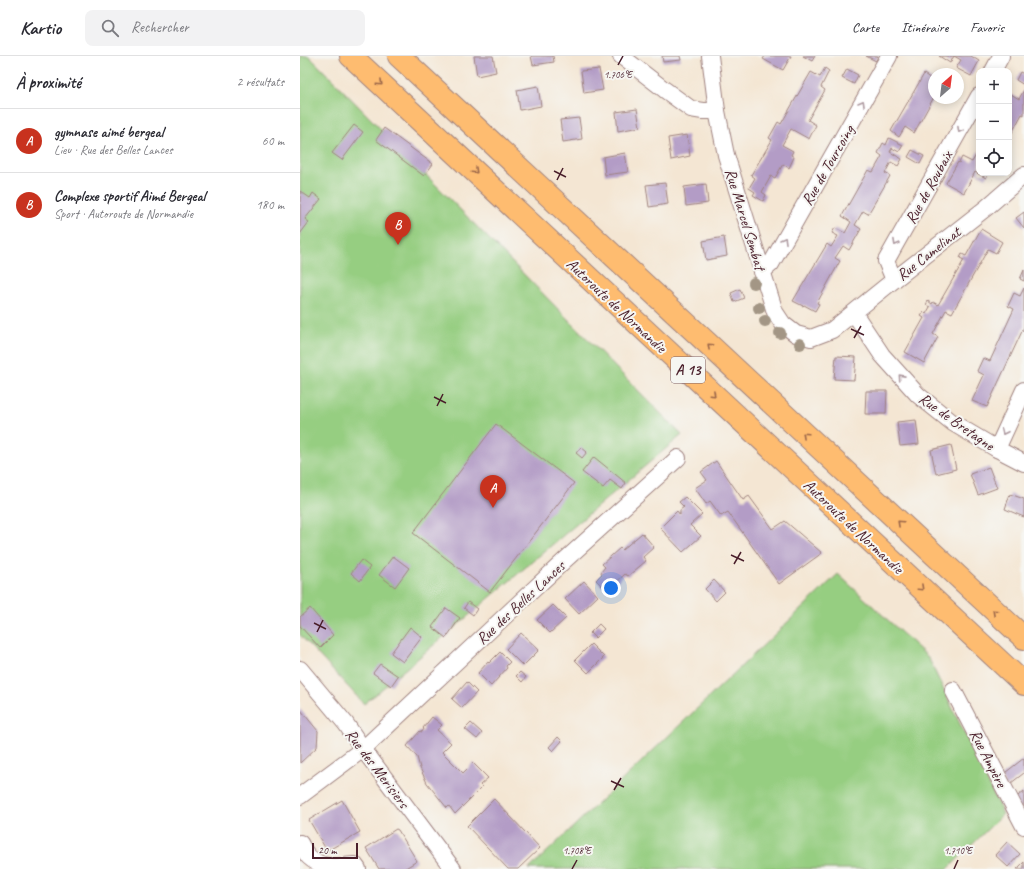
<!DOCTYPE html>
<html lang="fr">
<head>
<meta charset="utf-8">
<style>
	:root { --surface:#fff; --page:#f2f2f3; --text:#2b2b33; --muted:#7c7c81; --line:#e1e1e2; --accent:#c8321e }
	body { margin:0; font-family:Caveat,sans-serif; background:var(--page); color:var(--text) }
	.controls { position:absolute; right:12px; top:12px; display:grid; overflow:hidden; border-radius:8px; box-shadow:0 2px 10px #0003 }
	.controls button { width:36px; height:36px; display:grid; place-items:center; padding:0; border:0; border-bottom:1px solid var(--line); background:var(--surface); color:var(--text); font:20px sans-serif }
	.compass { position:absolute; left:628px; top:12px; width:36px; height:36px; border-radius:50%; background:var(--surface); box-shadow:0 2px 10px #0003; rotate:28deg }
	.scale { position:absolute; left:12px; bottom:10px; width:46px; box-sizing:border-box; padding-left:4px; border:2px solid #4a1f2b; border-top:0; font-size:11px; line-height:14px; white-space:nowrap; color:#4a1f2b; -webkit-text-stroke:3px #f6f6f2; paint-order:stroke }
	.you { position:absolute; left:311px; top:532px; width:14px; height:14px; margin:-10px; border:3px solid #fff; border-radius:50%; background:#1a73e8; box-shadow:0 0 0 6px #1a73e833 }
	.badge { display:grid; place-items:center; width:26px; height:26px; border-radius:50%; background:var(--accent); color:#fff; font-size:13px; font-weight:700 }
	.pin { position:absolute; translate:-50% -33px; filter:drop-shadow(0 1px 2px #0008) }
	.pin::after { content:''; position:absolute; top:21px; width:14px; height:12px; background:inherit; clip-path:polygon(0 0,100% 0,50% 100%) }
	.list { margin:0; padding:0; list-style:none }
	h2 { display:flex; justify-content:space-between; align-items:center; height:52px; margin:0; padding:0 16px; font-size:17px }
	h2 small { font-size:13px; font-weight:400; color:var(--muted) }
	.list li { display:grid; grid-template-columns:26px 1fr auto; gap:12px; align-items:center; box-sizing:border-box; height:64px; padding:0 16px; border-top:1px solid var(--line) }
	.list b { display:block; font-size:15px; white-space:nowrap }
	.list p { margin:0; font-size:13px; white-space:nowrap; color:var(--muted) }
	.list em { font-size:13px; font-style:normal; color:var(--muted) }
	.icon { flex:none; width:22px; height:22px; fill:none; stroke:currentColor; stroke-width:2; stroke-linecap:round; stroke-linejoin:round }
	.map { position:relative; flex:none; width:724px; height:813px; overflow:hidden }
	header { display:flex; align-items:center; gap:24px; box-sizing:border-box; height:56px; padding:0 20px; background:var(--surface); border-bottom:1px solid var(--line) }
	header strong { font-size:19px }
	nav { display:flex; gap:22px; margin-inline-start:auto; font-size:14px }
	.search { width:280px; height:36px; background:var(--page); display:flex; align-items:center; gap:10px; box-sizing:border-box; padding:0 14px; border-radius:8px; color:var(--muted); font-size:15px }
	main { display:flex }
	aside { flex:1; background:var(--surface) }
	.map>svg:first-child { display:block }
	.green { fill:#96ce81; stroke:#707656 }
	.building { fill:#b39cc6 }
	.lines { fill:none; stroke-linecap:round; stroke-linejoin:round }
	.minor-casing { stroke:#9f827f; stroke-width:18 }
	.highway-casing { stroke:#9f827f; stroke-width:24 }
	.minor { stroke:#fff; stroke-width:16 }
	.highway { stroke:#febc70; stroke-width:22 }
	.tree { fill:#a39685 }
	.oneway { stroke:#9b664a }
	.oneway2 { stroke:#ae9aa0 }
	.ticks { fill:none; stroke:#4a1f2b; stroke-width:1.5 }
	.labels { text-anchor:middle; stroke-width:4; stroke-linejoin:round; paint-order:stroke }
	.shield { fill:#f6f6f2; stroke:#7e6067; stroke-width:1 }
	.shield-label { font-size:15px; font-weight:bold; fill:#4a1f2b }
	.street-label { font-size:16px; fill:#4a1f2b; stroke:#f6f6f2 }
	.ticks-label { font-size:10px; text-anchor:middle; fill:#4a1f2b; stroke:#f6f6f2; stroke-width:4; stroke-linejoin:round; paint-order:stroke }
</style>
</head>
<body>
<header>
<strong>Kartio</strong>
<div class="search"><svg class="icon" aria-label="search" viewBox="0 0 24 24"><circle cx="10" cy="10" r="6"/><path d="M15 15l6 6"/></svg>Rechercher</div>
<nav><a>Carte</a><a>Itinéraire</a><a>Favoris</a></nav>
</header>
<main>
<aside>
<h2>À proximité<small>2 résultats</small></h2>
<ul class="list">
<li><span class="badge">A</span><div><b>gymnase aimé bergeal</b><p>Lieu · Rue des Belles Lances</p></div><em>60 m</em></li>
<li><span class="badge">B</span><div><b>Complexe sportif Aimé Bergeal</b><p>Sport · Autoroute de Normandie</p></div><em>180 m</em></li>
</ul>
</aside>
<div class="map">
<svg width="724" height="813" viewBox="0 0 724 813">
	<rect width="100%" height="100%" fill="#f6f6f2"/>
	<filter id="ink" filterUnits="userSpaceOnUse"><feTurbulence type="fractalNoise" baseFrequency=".025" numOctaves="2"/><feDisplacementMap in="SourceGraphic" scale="8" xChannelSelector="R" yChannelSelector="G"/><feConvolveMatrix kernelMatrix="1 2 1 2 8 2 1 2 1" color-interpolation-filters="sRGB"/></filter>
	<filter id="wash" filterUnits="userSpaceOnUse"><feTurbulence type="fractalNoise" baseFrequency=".012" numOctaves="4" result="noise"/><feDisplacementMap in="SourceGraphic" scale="16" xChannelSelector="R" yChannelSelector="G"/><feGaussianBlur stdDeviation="0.9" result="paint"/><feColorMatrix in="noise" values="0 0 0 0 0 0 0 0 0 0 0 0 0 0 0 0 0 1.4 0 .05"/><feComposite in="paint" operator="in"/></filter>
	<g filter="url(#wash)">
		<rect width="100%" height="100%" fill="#f4e6d3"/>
		<g class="green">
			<path d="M0,0H9L382,379L64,648L0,579Z"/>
			<path d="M538,518L628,601L703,758L648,813H229Z"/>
		</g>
		<g id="blocks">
			<g class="building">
				<path d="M174,0H193L196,16L177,20Z"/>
				<path d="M231,0H253L254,6L233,9Z"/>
				<path d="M362,0H380L381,4L363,6Z"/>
				<path d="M465,0H491L483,14L463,3Z"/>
				<path d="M503,0H515L512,5Z"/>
				<path d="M566,0H578L576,5Z"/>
				<path d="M639,0H654L650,7Z"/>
				<path d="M654,0H671L679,5L671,20L656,12L661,4Z"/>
				<path d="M525,12L529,15L521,31L525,34L508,64L516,69L509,83L491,73L482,89L493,95L491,99L494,101L489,112L483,108L475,122L471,120L462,136L466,139L463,145L453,139L455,136L449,132L455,122L451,119L472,84L469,82L478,66L481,68L511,16L520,21Z"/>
				<path d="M299,13L303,34L284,37L281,15Z"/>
				<path d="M547,13L558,19L554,28L542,22Z"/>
				<path d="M720,16L724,18V29L716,24Z"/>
				<path d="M624,18L634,25V41L614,77L605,71L599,81L591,75Z"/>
				<path d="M238,30L241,50L220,54L217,34Z"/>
				<path d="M724,34V59L722,58L709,82V41L711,38L719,43Z"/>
				<path d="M337,53L340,71L318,75L316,56Z"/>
				<path d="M279,62L282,83L263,86L260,64Z"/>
				<path d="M54,69L63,76L42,104L32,97Z"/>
				<path d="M84,72L133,108L124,120L76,84Z"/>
				<path d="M387,79L390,100L371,104L368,82Z"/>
				<path d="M589,82L603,89L599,96L592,92L590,96L602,103L598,110L591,106L585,117L590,120L578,141L568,158L563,155L555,169L561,173L549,194L543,190L535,202L540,205L517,247L519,248L515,255L504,249L503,250L493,245L527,188L531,191L538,180L532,177L535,172L545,177L551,166L542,160L568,114L573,116L582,100L578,97L583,87L586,89Z"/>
				<path d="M612,94L624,100L620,108L608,101Z"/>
				<path d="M679,94V117H689L686,122L675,116L664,137L646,127L658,106L659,107L662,101L672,106Z"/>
				<path d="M325,97L328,116L305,119L303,101Z"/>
				<path d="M365,127L368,148L349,151L346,129Z"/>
				<path d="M406,128L408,147L386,150L384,131Z"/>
				<path d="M0,135L10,142L13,137L21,143L5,163L9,166L0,178Z"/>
				<path d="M724,156V172L716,162Z"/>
				<path d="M681,173L702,186L696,197L688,193L652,257L646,254L633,278L638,281L624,307L605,296L624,262L621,260L624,256L626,258L630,251L626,249L628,245L632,248L633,246L638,249L664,204L660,202L662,198L666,200Z"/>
				<path d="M424,181L427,200L406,204L403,185Z"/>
				<path d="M724,214V225L720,223Z"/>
				<path d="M724,232V271L687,351L672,345L684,319L677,315L683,302L690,305L714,253L708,250L714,237L720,240Z"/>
				<path d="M440,233L444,242L434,246L431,237Z"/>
				<path d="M536,300L556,301L554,324L534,323Z"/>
				<path d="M566,335H587L586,358H565Z"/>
				<path d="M616,364L619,388L600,390L597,366Z"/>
				<path d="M196,368L274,427L190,536L113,477Z"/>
				<path d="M651,389L656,413L636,418L631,394Z"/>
				<path d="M281,391L287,396L282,402L276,397Z"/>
				<path d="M294,401L326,427L322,433L310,424L303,432L282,416Z"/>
				<path d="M416,405L443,444L449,440L473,473L485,465L522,497L479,528L428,456L421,460L410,445L406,448L395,432L407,424L401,416Z"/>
				<path d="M689,411L697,432L678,439L670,418Z"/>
				<path d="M710,438L724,443V461L705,453Z"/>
				<path d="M385,441L402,458L390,469L401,480L383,496L360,472L377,455L380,459V454L384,451L379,446Z"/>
				<path d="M342,477L354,491L343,501L346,505L328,520L325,518L307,535L296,524L302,518L301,516L305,511L302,508L320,492L322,494Z"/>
				<path d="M93,500L109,512L95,531L79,519Z"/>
				<path d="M61,504L70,511L60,525L51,517Z"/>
				<path d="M414,524L425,536L416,545L405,533Z"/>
				<path d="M284,525L298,540L279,558L265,543Z"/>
				<path d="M168,546L177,553L173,559L164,552Z"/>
				<path d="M253,549L266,562L250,577L237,564Z"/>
				<path d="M10,552L33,579L20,592L0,570V561Z"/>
				<path d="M146,552L160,562L146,582L132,571Z"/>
				<path d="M299,568L304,573L295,582L290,577Z"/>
				<path d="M110,571L122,581L103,606L91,597Z"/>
				<path d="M221,577L239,594L223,610L206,593Z"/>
				<path d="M291,588L304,601L288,617L275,604Z"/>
				<path d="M200,596L210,606L206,610L207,612L191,630L178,617L188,606L189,607Z"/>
				<path d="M80,608L98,620L91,630L73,617Z"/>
				<path d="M220,616L226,621L222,626L216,620Z"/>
				<path d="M167,626L177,636L162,652L152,643Z"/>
				<path d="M0,653L18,675L17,691L0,707Z"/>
				<path d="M132,661L142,669L137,674L151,687L142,696L163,717L173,707L188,722L180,729L182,731L155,758L149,750L147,752L127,727L120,712L117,701L107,690L120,675L122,676L124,673L123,672Z"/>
				<path d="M171,667L182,677L177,683L165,673Z"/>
				<path d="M258,681L262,685L253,695L249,691Z"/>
				<path d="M724,702V717L706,731L701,720Z"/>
				<path d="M724,735V750L718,754L713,744Z"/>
				<path d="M194,743L240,792L218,813H208L167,770Z"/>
				<path d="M42,744L60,776L27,795L9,764Z"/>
				<path d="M96,773L98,774L117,805L104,813H79L66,792Z"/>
				<path d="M707,786L720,798L708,811L695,799Z"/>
				<path d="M724,806V813H717Z"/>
			</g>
		</g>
	</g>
	<g filter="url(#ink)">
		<use href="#blocks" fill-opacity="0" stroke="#9f827f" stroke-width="1"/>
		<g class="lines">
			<g class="minor-casing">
				<g id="minor">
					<path d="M321,0L365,34L391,53L403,55H417"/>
					<path d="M410,0L417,55L426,99L475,256L483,268L496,278L511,282L532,274L594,224L686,152L724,119"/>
					<path d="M693,15L701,0"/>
					<path d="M462,216L471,208L589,0"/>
					<path d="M594,224L586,205L679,40"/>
					<path d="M554,257L582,299L618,339L653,367L697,393L724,407"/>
					<path d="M697,393L724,334"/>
					<path d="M0,613L46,668L63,693L153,813"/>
					<path d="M653,634L724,770"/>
					<path d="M0,740L63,693L265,504L378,402"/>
					<path d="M0,787C3,792 5,797 9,801C22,813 38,811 55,809L58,813"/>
				</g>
			</g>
			<g class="highway-casing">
				<g id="highway">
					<path d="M51,0L724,628"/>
					<path d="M99,0L724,582"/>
				</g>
			</g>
			<use href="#minor" class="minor"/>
			<use href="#highway" class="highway"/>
		</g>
		<g class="tree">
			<circle cx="454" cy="227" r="6"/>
			<circle cx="459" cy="252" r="6"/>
			<circle cx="465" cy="265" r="6"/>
			<circle cx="480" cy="277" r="6"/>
			<circle cx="500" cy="288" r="6"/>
		</g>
		<defs><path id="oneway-chevron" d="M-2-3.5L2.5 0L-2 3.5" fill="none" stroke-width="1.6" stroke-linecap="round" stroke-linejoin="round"/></defs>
		<g class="oneway">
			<use href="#oneway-chevron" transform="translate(80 27) rotate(43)"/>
			<use href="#oneway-chevron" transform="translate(175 115) rotate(43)"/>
			<use href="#oneway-chevron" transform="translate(410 290) rotate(-137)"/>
			<use href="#oneway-chevron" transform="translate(413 338) rotate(43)"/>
			<use href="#oneway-chevron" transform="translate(505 379) rotate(-137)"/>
			<use href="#oneway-chevron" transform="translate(600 467) rotate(-137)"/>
			<use href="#oneway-chevron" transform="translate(621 532) rotate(43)"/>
			<use href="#oneway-chevron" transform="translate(695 556) rotate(-137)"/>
		</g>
		<g class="oneway2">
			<use href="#oneway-chevron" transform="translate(562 47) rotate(-60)"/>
			<use href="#oneway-chevron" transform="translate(660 74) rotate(119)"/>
			<use href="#oneway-chevron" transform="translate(484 184) rotate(-60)"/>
			<use href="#oneway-chevron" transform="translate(596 187) rotate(119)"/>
			<use href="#oneway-chevron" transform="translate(601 321) rotate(-132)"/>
			<use href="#oneway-chevron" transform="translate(704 376) rotate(115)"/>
		</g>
	</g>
	<path class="ticks" d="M318,9L323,0M254,115L266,121M257,124L263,112M551,273L564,279M554,282L561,270M134,341L146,347M137,350L143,338M431,499L444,505M434,508L441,496M14,567L26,573M17,576L23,564M311,725L324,731M314,734L321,722M272,813L277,804M654,813L658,804"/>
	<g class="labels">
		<rect class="shield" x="371" y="301" width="34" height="26" rx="3"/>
		<g class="shield-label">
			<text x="388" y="319">A 13</text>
		</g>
		<g class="street-label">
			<text transform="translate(527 109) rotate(-60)" y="6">Rue de Tourcoing</text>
			<text transform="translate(628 131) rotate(-61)" y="6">Rue de Roubaix</text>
			<text transform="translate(446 163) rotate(73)" y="6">Rue Marcel Sembat</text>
			<text transform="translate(628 197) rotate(-38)" y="6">Rue Camelinat</text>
			<text transform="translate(317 249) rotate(43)" y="6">Autoroute de Normandie</text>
			<text transform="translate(657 365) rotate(35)" y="6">Rue de Bretagne</text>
			<text transform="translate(554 470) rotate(43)" y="6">Autoroute de Normandie</text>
			<text transform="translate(220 546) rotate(-43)" y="6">Rue des Belles Lances</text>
			<text transform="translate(689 702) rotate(63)" y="6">Rue Ampère</text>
			<text transform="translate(78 712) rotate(53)" y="6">Rue des Merisiers</text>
		</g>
	</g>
	<g class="ticks-label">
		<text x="318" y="22">1.706°E</text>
		<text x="277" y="798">1.708°E</text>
		<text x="658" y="798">1.710°E</text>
	</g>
</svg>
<div class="controls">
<button>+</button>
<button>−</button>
<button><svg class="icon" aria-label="locate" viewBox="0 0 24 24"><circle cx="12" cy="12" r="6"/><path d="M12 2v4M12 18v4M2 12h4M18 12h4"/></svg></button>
</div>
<svg class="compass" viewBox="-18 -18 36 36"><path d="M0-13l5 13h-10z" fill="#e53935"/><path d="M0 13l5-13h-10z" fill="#7c7c81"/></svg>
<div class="scale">20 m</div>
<div class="you"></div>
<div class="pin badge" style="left:193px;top:452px">A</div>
<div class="pin badge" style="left:98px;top:189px">B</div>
</div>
</main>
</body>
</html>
